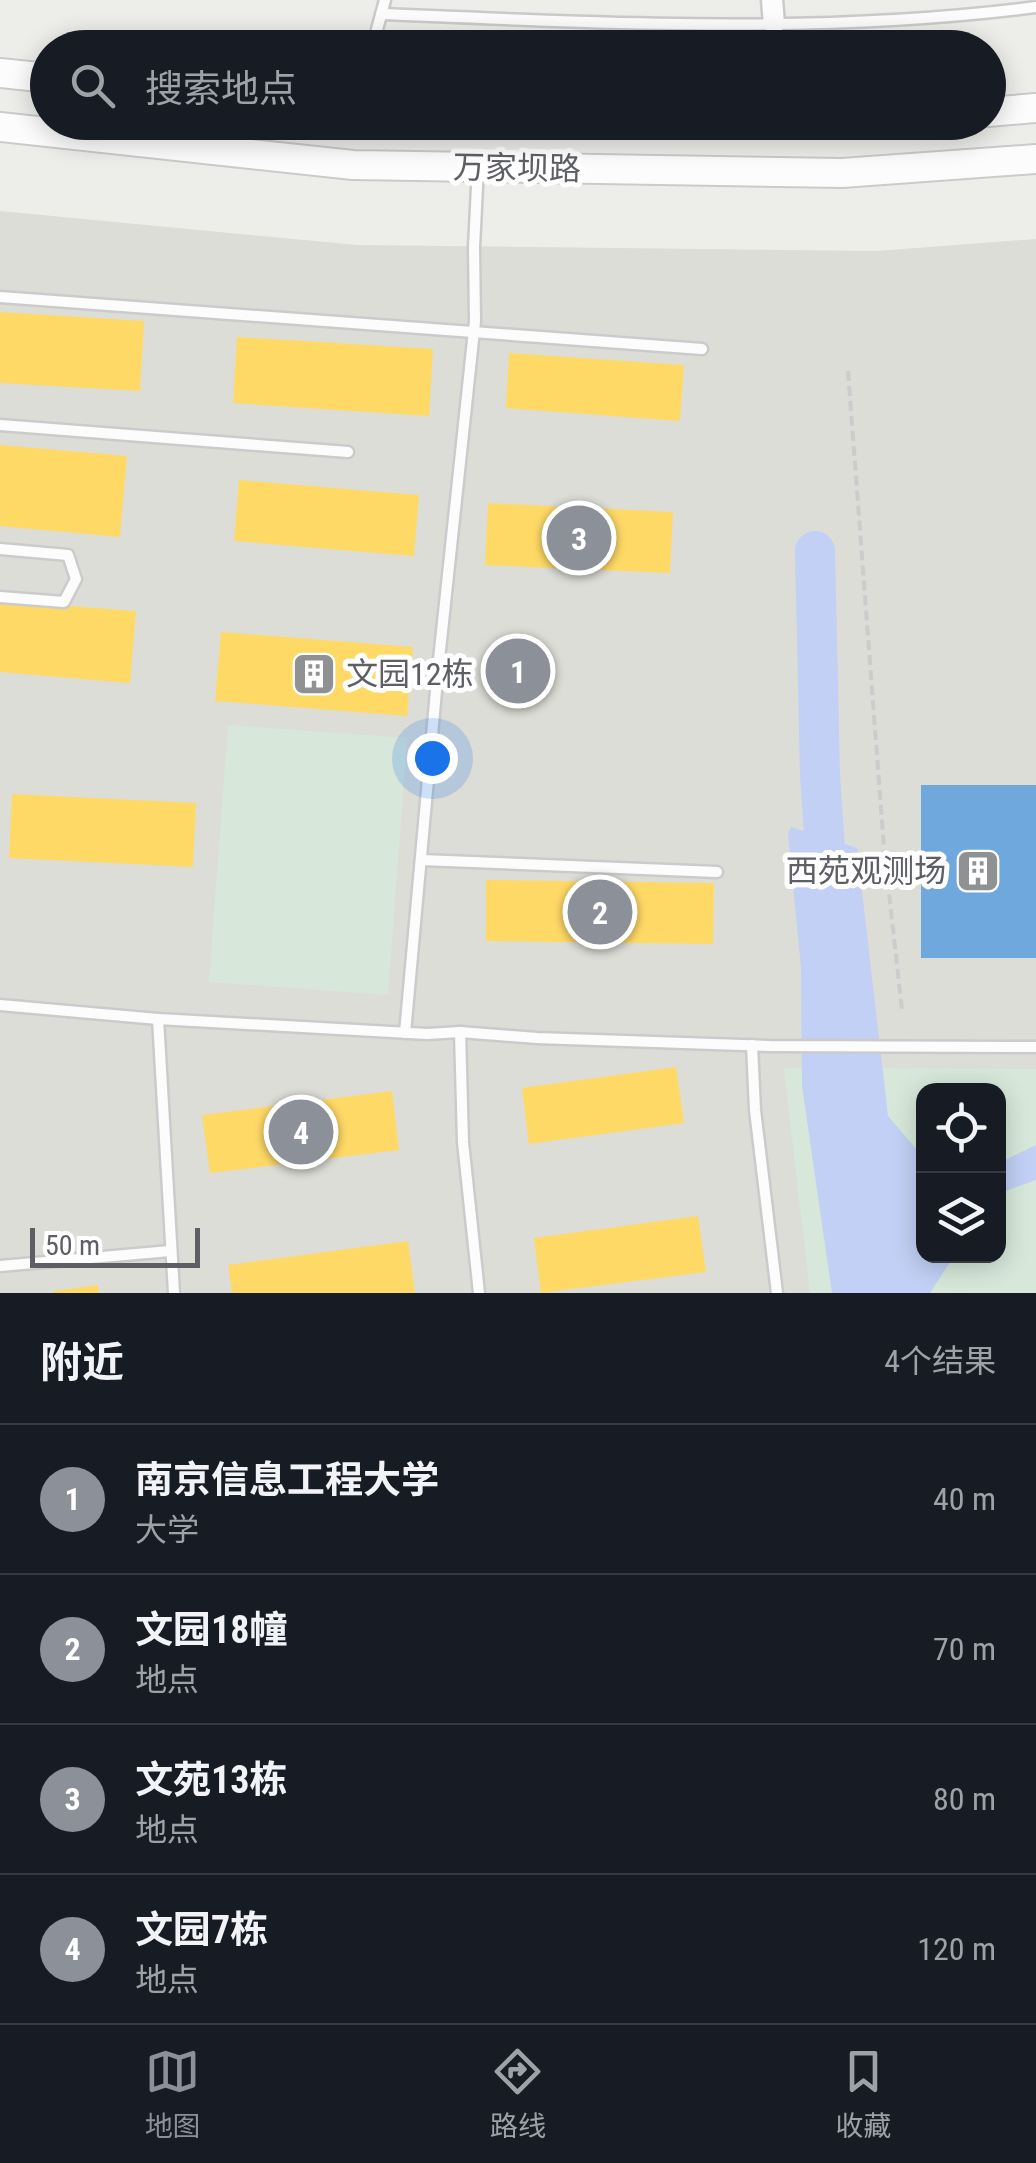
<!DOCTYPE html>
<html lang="zh">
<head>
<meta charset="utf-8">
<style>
	:root { --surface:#171b24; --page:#242831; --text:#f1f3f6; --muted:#9ea1a6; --line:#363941; --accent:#8c9099 }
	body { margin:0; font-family:"Roboto Condensed","Noto Sans SC",sans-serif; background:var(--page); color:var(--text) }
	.controls { position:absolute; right:30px; bottom:30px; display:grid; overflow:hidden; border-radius:20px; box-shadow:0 5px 25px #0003 }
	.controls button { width:90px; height:90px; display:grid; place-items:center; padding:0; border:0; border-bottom:2px solid var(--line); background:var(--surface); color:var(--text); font:50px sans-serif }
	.scale { position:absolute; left:30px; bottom:25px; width:170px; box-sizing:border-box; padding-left:10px; border:5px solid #5e5f65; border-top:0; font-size:28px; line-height:35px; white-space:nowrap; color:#5e5f65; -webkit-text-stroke:8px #fff; paint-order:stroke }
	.you { position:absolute; left:432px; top:758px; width:35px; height:35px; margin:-25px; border:8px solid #fff; border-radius:50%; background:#1a73e8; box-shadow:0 0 0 15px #1a73e833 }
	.badge { display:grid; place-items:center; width:65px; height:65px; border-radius:50%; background:var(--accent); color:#fff; font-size:32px; font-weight:700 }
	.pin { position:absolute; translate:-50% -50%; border:5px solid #fff; box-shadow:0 2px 10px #0006 }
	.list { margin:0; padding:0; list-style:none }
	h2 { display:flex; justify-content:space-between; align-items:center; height:130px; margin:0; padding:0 40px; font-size:42px }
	h2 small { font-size:32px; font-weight:400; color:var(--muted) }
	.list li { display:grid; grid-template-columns:65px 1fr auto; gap:30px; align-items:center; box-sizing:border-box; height:150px; padding:0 40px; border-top:2px solid var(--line) }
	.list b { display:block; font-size:38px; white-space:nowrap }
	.list p { margin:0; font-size:32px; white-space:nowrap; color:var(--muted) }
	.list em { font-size:32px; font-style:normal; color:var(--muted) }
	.icon { flex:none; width:55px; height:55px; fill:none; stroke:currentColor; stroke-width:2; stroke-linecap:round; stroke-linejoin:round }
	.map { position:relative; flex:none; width:1036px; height:1293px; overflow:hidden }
	.search { position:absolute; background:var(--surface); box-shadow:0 5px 25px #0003; left:30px; right:30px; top:30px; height:110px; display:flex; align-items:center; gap:25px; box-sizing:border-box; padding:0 35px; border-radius:55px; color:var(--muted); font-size:38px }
	.sheet { height:730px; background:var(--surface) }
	nav { display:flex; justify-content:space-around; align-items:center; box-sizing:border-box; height:140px; border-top:2px solid var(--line); background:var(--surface); font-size:28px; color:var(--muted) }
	nav a { display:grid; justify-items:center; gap:5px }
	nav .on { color:var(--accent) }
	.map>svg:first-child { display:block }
	.education { fill:#ddddd7; fill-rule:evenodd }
	.green { fill:#d7e8da; fill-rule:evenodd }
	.water { fill:#c1d0f4 }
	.homes { fill:#ffd966 }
	.schools { fill:#6fa8dc }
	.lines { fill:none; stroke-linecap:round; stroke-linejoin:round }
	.river { stroke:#c1d0f4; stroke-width:40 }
	.service-casing { stroke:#cbcbcb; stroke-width:15 }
	.minor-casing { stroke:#cbcbcb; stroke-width:25 }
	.secondary-casing { stroke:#cbcbcb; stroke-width:32 }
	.path { stroke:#cacdcc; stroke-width:4; stroke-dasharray:10 5; stroke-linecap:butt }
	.service { stroke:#fcfcfc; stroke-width:10 }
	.minor { stroke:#fcfcfc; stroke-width:20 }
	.secondary { stroke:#fcfcfc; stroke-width:28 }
	.labels { text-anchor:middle; stroke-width:10; stroke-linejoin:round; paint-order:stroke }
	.street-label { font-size:32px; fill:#5e5f65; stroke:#fff }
	.poi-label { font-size:32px; fill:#5e5f65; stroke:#fff; text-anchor:start }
</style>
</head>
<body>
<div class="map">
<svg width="1036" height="1293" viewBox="0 0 1036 1293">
	<rect width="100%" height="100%" fill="#edede9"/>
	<path class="education" d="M0,211L357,245L877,251L1036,239V1293H0ZM924,1090H998V1256H924Z"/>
	<g class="green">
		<path d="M228,725L407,738L388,995L209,982Z"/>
		<path d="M784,1068L1036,1069V1293H810ZM924,1090H998V1256H924Z"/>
	</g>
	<g class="water">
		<path d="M791,827L857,848L888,1116L923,1157L924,1256H954L930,1293H832L802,1086L801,968L788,834Z"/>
		<path d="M1036,1145V1180L1006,1191L999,1199V1163Z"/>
	</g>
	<g class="homes">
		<path d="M0,312L144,321L140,391L0,383Z"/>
		<path d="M237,337L433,349L429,416L233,403Z"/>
		<path d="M509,353L684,365L680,421L506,408Z"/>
		<path d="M0,445L127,456L120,537L0,526Z"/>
		<path d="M239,480L419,495L414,556L234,541Z"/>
		<path d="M488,503L673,512L670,573L485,565Z"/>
		<path d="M0,601L136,611L130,683L0,672Z"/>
		<path d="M221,632L413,647L407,716L215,701Z"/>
		<path d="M12,794L196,803L193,867L9,858Z"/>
		<path d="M486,880L714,883L713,944L486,941Z"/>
		<path d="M676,1067L684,1123L529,1144L522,1088Z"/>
		<path d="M392,1091L399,1150L210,1173L202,1115Z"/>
		<path d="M698,1216L706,1272L541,1293L534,1238Z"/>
		<path d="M408,1241L415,1293H232L228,1265Z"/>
		<path d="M98,1285L99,1293H53V1291Z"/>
	</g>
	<rect class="schools" x="921" y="785" width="115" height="173"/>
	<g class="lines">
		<path class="river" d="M815,551L820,775L828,893"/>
		<g class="service-casing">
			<g id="service">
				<path d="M381,14C599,23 819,35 1036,7"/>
				<path d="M372,48L385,0"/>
				<path d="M0,297L702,349"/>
				<path d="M0,425L348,452"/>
				<path d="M0,549L68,555L76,579L64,602L0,597"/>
				<path d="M421,860L717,872"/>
				<path d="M0,1005L158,1019L427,1034L460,1032L537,1038L769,1046L1036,1047"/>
				<path d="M158,1019L174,1293"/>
				<path d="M460,1032L463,1142L479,1293"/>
				<path d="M405,1033L438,669L475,321L474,247L478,167"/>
				<path d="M752,1045L755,1110L777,1293"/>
				<path d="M0,1266L170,1251"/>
			</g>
		</g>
		<g class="minor-casing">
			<path id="minor" d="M772,0L774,24"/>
		</g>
		<g class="secondary-casing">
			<g id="secondary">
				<path d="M0,73L48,78"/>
				<path d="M988,112L1036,108"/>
				<path d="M0,127L353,165L842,173L1036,159"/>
			</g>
		</g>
		<path class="path" d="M848,371L884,848L902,1010"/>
		<use href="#service" class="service"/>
		<use href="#minor" class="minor"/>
		<use href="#secondary" class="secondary"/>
	</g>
	<defs>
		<g id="building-square" transform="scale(2.25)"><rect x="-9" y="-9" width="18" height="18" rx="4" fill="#909193" stroke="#fff"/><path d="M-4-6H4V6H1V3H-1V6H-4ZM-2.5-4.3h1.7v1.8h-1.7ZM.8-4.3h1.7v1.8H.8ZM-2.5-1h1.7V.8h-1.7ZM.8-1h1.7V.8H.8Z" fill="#fff"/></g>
	</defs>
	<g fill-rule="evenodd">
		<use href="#building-square" x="314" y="674"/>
		<use href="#building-square" x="978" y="871"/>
	</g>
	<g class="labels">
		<g class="street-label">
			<text transform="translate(517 168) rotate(1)" y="11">万家坝路</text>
		</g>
		<g class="poi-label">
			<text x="346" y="685">文园12栋</text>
			<text x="946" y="882" text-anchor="end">西苑观测场</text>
		</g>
	</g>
</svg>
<div class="controls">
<button><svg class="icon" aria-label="locate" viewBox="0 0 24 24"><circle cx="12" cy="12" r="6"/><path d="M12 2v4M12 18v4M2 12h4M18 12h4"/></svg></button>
<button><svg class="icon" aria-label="layers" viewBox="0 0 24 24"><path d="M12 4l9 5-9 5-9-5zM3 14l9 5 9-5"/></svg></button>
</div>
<div class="scale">50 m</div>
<div class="you"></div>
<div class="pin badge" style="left:518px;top:671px">1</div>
<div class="pin badge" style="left:600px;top:912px">2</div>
<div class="pin badge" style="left:579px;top:538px">3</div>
<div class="pin badge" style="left:301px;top:1132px">4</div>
<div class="search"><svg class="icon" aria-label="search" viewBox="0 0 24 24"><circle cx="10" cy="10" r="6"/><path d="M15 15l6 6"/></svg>搜索地点</div>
</div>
<section class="sheet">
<h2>附近<small>4个结果</small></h2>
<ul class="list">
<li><span class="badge">1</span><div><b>南京信息工程大学</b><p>大学</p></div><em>40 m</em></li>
<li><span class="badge">2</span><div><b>文园18幢</b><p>地点</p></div><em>70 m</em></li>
<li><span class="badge">3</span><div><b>文苑13栋</b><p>地点</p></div><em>80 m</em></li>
<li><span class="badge">4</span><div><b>文园7栋</b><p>地点</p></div><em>120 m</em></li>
</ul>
</section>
<nav>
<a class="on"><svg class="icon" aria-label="map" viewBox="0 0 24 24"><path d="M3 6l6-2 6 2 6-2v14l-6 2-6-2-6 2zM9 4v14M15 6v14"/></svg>地图</a>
<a><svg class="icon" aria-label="directions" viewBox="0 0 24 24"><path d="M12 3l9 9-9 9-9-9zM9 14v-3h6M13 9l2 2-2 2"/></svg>路线</a>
<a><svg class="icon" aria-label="saved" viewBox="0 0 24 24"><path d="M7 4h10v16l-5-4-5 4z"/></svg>收藏</a>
</nav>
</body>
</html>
